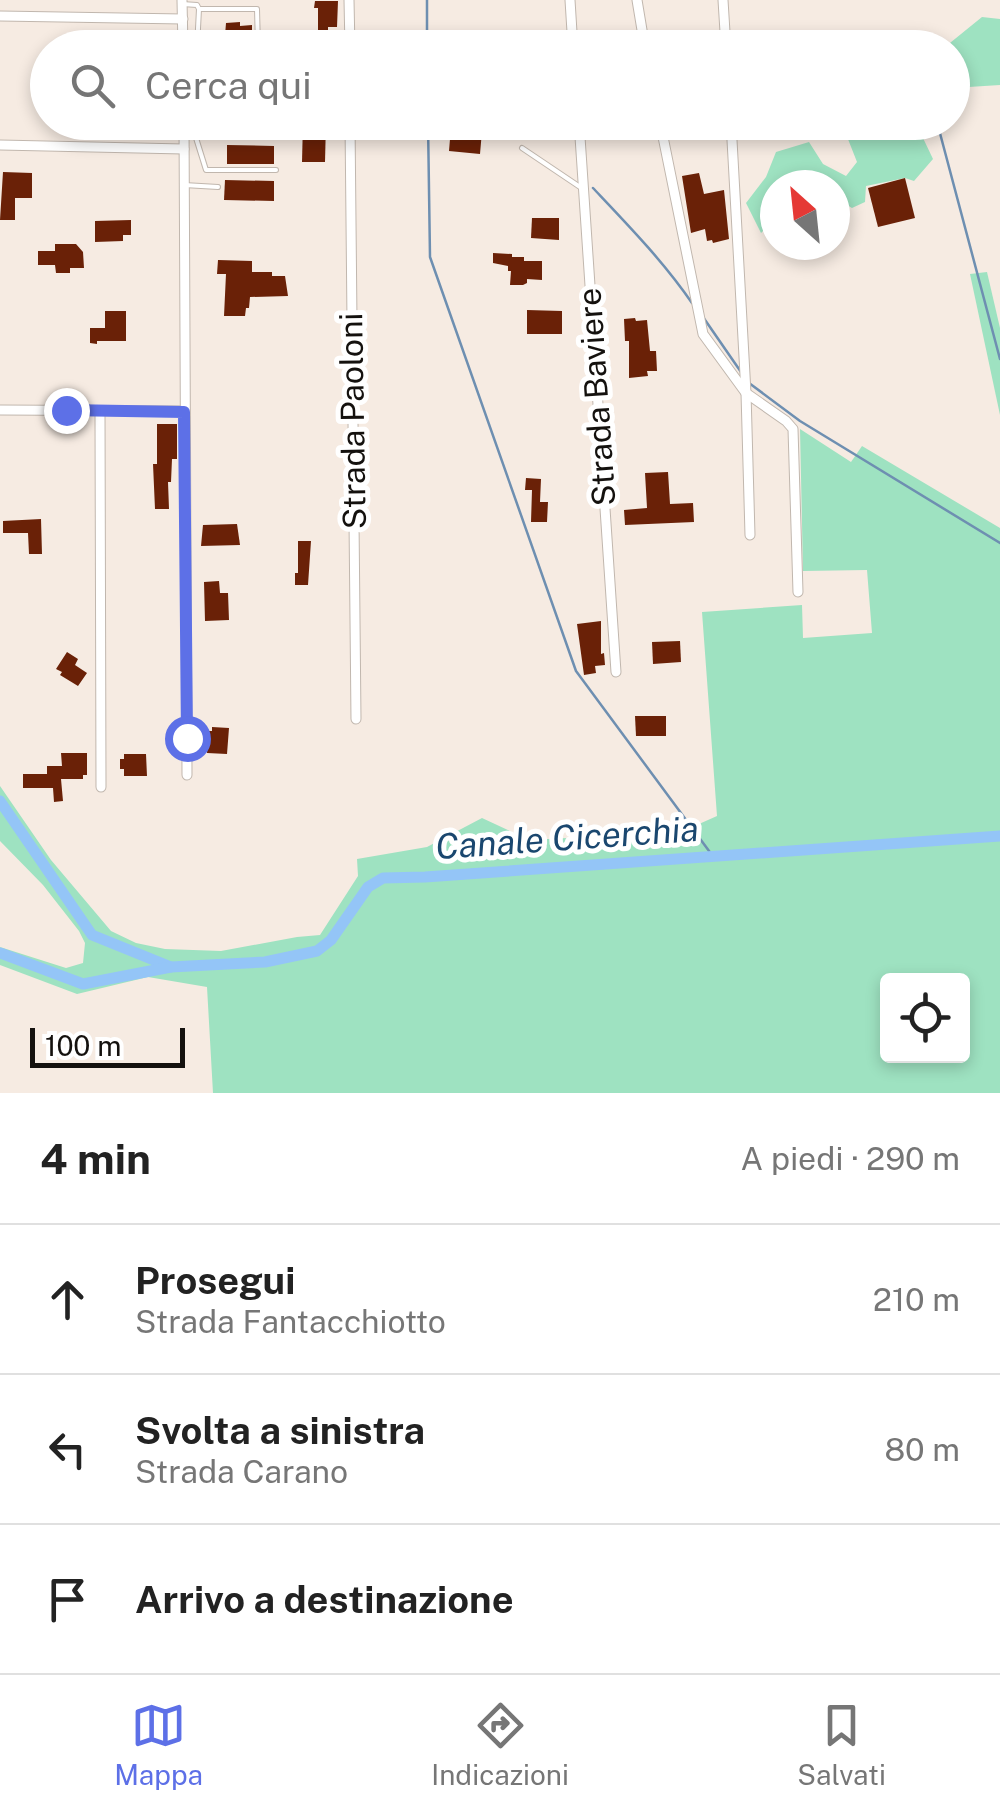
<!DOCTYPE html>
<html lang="it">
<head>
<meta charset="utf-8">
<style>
	:root { --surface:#fff; --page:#f6f6f6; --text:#222; --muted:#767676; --line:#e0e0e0; --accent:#5d70e7 }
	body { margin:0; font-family:"Public Sans",sans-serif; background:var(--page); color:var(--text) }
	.controls { position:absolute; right:30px; bottom:30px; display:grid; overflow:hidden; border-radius:10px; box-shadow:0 5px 15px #0003 }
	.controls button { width:90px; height:90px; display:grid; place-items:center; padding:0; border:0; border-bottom:2px solid var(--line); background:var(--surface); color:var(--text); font:50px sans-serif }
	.compass { position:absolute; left:760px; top:170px; width:90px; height:90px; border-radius:50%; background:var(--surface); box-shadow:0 5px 15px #0003; rotate:333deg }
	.scale { position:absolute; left:30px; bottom:25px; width:155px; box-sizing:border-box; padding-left:10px; border:5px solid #14110e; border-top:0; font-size:28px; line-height:35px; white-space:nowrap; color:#14110e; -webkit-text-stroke:8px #fff; paint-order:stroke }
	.stop { position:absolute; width:30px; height:30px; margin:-22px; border:8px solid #5d70e7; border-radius:50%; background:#fff }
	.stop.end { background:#5d70e7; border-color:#fff; box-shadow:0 2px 10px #0008 }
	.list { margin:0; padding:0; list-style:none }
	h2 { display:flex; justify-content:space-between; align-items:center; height:130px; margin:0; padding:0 40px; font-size:42px }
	h2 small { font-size:32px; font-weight:400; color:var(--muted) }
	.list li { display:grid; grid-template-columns:65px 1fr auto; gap:30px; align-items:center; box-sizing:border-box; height:150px; padding:0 40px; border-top:2px solid var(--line) }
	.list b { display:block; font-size:38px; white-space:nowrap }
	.list p { margin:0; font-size:32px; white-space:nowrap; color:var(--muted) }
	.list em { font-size:32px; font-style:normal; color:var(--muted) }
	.icon { flex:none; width:55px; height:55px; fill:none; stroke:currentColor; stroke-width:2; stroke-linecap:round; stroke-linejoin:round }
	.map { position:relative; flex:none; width:1000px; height:1093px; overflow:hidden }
	.search { position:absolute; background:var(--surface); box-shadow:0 5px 15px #0003; left:30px; right:30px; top:30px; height:110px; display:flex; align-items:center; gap:25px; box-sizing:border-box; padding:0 35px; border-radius:55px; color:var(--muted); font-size:38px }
	.sheet { height:580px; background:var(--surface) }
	nav { display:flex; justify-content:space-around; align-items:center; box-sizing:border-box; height:140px; border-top:2px solid var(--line); background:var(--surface); font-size:28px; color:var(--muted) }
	nav a { display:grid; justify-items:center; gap:5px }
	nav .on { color:var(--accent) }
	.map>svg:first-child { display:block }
	.green { fill:#9ee2c1; fill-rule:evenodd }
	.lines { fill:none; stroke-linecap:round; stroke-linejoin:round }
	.stream { stroke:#6e8fb1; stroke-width:2.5 }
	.canal { stroke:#94c5f7; stroke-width:11 }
	.building { fill:#6a2107 }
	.service-casing { stroke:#c1b7ae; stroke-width:6 }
	.minor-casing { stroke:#c1b7ae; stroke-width:11 }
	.service { stroke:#fff; stroke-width:4 }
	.minor { stroke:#fff; stroke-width:9 }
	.route { stroke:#5d70e7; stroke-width:12 }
	.labels { text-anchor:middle; stroke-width:10; stroke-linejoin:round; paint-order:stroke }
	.street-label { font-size:32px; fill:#14110e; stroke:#fff }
	.water-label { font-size:35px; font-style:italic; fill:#1a476f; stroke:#fff }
</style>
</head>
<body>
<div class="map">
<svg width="1000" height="1093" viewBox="0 0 1000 1093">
	<rect width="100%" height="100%" fill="#f6ebe2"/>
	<g class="green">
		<path d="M982,17L1000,19V85L953,88L952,48L945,47Z"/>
		<path d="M862,123H914L908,130L923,138L933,159L914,181L905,178L866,186L865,202L852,208L835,198V185H775V202L772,204L771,223L761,233L746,203L766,177L776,152L809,142L823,164L846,176L857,162L844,129L861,125Z"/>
		<path d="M987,272L1000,328V415L970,274Z"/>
		<path d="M800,429L851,462L862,446L1000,528V1093H213L207,987L148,977L77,994L0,965V947L66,968L83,963L85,943L79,931L43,885L0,841V786L51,860L111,931L136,943L165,949L221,951L297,937L320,935L358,876L357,859L427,847L482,818L529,840L681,832L717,816L702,612L802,605L803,638L872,633L867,570L803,571ZM888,981H962V1056H888Z"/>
	</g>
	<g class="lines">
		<g class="stream">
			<path d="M427,0V48"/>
			<path d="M428,122L430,257L576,671L712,855"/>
			<path d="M937,122L1000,359"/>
			<path d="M593,188C628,225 663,261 692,303"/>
			<path d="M703,317L741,372"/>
			<path d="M749,383L800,421L1000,543"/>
		</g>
		<g class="canal">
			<path d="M0,801L92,935L171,967"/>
			<path d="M0,953L83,984L171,967L265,962L317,951L331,940L368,887L383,878L425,877L1000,836"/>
		</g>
	</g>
	<g class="building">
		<path d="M315,1H338L337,27H328V31H318V8H314Z"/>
		<path d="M240,22V26L252,25V44H246V48H224L226,23Z"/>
		<path d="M303,122H326L325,162H302Z"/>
		<path d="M455,122H474L473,130L482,131L480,154L449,151L451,127H455Z"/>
		<path d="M227,145L274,146V164H227Z"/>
		<path d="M3,172L32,173V198H15V220H0Z"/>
		<path d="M699,173L704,194L724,190L729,239L713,243L712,240L707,241L705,229L691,233L682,176Z"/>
		<path d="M905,178L915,218L878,227L868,188Z"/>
		<path d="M225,180L274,181V201L224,200Z"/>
		<path d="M532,218H559V240L531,238Z"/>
		<path d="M131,220V235H123V241L95,242V221Z"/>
		<path d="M55,244H76L83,252L84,268H70V273H56L55,265H38V251H55Z"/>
		<path d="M493,253L512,254V257H524V261H542V280L527,279V283L523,285H510L511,271H508V266L493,263Z"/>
		<path d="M218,260L252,261V272H272V276H285L288,296L250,297L249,308H246L245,316H224L226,274H217Z"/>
		<path d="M527,310L562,311V334H527Z"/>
		<path d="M105,311H126V341H97V344L90,343V328H105Z"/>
		<path d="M635,318L636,321L647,320L650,351H656L657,371H647L648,376L629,378V341H625L624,319Z"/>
		<path d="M157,424H177V459H172L171,482H168L169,509H155L153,464H157Z"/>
		<path d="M668,472L670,504L693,503L694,522L625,525L624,510L647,508L645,473Z"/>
		<path d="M526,478L541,479L540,502H548L547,522H531L532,490H525Z"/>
		<path d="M41,519L42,554H29L28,533H3V521Z"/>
		<path d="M237,524L240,545L201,546L203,525Z"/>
		<path d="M298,541H311L308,585H295V573H298Z"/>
		<path d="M219,581L220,593H228L229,620L205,621L204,582Z"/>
		<path d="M601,621V654L604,653L605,665L595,666L596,673L584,675L577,624Z"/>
		<path d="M680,641L681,662L653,664L652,642Z"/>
		<path d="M67,652L78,659L75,665L87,673L78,686L60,675L62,672L56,669Z"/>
		<path d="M635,716H666V736H636Z"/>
		<path d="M212,727L229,728L227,754L207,753L208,731H212Z"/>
		<path d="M61,753H87V775H83V779H61L63,801L54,802L53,788H23V774H47V766H62Z"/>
		<path d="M124,754H146L147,776H124V769H120V759H124Z"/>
	</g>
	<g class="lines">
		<g class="service-casing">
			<g id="service">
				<path d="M182,4L197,5L199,9L197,48"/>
				<path d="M199,9H257L258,46L256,48"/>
				<path d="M198,40L204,48"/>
				<path d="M196,122V138L206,170H276"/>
				<path d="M522,148L580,187"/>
				<path d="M184,185L218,187"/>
			</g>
		</g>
		<g class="minor-casing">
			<g id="minor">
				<path d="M182,0L183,48"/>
				<path d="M349,0L350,48"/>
				<path d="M570,0L573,48"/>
				<path d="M637,0L645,48"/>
				<path d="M723,0L726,48"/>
				<path d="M0,16L183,19"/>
				<path d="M184,122L187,775"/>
				<path d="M350,122L356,719"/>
				<path d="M579,122L616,672"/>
				<path d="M660,122L703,334L746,393L786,421L793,429L798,592"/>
				<path d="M731,122L746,393L750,535"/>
				<path d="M0,145L184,149"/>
				<path d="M0,410L184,411"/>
				<path d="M100,411L101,787"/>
			</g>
		</g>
		<use href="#service" class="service"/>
		<use href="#minor" class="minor"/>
	</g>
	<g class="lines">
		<path class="route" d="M66,410L184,412L187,738"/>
	</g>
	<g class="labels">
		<g class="street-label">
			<text transform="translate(597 397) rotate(-94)" y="11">Strada Baviere</text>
			<text transform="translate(353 421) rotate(-91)" y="11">Strada Paoloni</text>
		</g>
		<g class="water-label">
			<text transform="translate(567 838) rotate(-4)" y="12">Canale Cicerchia</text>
		</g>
	</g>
</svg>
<div class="controls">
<button><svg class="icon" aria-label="locate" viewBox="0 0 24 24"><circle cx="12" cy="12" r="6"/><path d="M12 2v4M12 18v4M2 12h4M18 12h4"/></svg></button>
</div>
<svg class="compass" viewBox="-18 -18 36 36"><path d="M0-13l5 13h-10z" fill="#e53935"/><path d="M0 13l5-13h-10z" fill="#767676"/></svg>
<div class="scale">100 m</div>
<div class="stop" style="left:187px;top:738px"></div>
<div class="stop end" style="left:66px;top:410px"></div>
<div class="search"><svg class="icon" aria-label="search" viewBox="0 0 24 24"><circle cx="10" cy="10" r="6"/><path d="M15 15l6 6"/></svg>Cerca qui</div>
</div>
<section class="sheet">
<h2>4 min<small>A piedi · 290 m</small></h2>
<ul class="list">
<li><svg class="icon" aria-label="ahead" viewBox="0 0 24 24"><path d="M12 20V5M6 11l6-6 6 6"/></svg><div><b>Prosegui</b><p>Strada Fantacchiotto</p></div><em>210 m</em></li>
<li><svg class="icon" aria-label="left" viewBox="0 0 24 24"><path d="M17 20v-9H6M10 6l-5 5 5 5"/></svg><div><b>Svolta a sinistra</b><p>Strada Carano</p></div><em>80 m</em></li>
<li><svg class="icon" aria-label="arrive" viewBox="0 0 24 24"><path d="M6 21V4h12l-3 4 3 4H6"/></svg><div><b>Arrivo a destinazione</b></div></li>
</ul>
</section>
<nav>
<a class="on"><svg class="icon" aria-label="map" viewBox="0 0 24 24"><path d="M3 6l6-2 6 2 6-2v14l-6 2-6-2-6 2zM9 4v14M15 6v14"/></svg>Mappa</a>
<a><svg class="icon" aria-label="directions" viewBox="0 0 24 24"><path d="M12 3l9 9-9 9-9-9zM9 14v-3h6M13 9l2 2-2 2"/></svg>Indicazioni</a>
<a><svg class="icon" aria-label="saved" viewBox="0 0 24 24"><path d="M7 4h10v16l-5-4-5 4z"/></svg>Salvati</a>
</nav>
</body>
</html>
